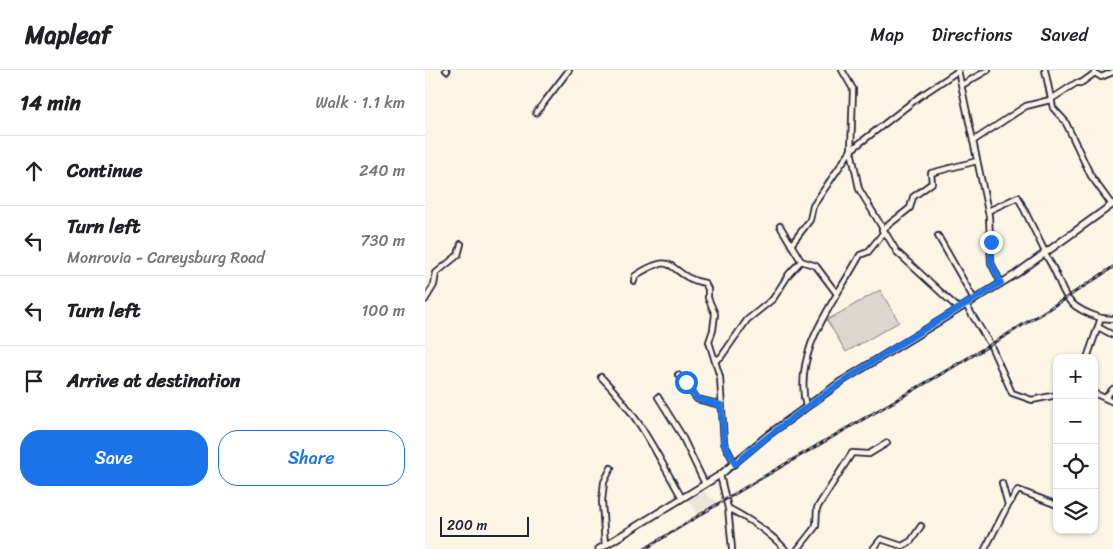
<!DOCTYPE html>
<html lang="en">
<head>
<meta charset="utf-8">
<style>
	:root { --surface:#fff; --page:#f6f6f6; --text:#202124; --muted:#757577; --line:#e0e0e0; --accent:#1a73e8 }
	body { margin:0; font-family:Sriracha,sans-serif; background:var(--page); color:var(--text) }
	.controls { position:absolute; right:15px; bottom:15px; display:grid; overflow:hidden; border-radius:10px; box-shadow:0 1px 4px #0004 }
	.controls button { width:45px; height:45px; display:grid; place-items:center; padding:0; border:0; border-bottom:1px solid var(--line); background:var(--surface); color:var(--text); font:25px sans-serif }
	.scale { position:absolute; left:15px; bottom:12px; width:89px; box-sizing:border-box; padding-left:5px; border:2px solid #22223b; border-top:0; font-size:14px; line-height:18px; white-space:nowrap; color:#22223b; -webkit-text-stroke:4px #fcf5e5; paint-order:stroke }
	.stop { position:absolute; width:15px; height:15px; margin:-11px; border:4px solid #1a73e8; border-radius:50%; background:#fff }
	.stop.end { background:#1a73e8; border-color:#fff; box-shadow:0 1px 5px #0008 }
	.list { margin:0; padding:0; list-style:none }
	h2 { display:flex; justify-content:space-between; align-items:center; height:65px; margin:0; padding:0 20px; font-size:21px }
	h2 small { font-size:16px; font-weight:400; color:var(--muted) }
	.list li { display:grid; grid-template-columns:32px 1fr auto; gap:15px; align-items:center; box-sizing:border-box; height:70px; padding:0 20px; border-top:1px solid var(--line) }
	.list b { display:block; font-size:19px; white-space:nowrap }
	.list p { margin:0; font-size:16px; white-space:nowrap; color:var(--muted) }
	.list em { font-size:16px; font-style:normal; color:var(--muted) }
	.actions { display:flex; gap:10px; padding:15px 20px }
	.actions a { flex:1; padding:11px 0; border:1px solid var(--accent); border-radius:20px; text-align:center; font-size:18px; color:var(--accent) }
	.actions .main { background:var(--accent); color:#fff }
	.icon { flex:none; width:28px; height:28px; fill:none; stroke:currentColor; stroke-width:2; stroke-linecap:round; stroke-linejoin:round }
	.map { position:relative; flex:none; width:688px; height:479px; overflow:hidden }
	header { display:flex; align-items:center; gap:30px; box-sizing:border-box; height:70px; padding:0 25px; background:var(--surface); border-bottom:1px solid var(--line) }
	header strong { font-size:24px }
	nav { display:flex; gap:28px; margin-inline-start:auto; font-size:18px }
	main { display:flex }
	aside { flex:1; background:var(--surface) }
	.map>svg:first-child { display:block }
	.built { fill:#ece5d8 }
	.green { fill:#dcd6cc; stroke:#7f7c84 }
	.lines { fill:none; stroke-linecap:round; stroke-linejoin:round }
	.minor-casing { stroke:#22223b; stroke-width:8 }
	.major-casing { stroke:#22223b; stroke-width:9 }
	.minor { stroke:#fcf5e5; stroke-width:4.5 }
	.major { stroke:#fcf5e5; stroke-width:5.5 }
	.rail-casing { stroke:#22223b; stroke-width:3 }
	.rail { stroke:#fcf5e5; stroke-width:1; stroke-dasharray:4; stroke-linecap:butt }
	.route { stroke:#1a73e8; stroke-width:6 }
</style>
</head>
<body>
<header>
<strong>Mapleaf</strong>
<nav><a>Map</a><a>Directions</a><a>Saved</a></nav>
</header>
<main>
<aside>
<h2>14 min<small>Walk · 1.1 km</small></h2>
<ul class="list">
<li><svg class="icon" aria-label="ahead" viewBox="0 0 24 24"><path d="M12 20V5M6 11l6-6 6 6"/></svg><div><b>Continue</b></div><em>240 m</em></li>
<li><svg class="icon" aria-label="left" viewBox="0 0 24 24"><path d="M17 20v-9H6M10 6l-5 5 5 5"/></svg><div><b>Turn left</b><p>Monrovia - Careysburg Road</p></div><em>730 m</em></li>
<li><svg class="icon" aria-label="left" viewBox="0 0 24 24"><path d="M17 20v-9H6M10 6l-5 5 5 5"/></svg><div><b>Turn left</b></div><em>100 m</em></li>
<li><svg class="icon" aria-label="arrive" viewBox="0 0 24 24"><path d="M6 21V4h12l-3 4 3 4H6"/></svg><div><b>Arrive at destination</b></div></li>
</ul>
<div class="actions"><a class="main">Save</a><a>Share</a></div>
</aside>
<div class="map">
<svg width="688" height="479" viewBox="0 0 688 479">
	<rect width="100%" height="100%" fill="#fcf5e5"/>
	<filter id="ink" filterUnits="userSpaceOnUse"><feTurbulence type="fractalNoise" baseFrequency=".02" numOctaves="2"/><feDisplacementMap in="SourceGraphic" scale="10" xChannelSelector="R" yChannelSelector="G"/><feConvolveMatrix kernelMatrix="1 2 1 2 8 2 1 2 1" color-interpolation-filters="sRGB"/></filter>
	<g filter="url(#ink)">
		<path class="built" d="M278,419L283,427L295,433L273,445L262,428Z"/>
		<path class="green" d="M455,220L474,252L421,282L402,250Z"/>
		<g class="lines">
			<g class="minor-casing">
				<g id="minor">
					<path d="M21,0L22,1"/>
					<path d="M417,0L428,19L426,80L434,119L472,182L534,239"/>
					<path d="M533,0L564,146L566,193L576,213"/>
					<path d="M620,0L628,38L640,51L666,106L687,135"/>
					<path d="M670,3L676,7L688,2"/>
					<path d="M537,15L563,0"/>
					<path d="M111,43L144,0"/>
					<path d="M548,71L601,36L625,30L651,13H656L670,3L669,0"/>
					<path d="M563,141L593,127L620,182"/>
					<path d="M457,160L485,138L488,127L507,113L506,103L552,91"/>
					<path d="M513,166L549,229"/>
					<path d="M366,175L385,150L388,136L426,80L494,27L533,1"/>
					<path d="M619,183C643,215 628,233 676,248L662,288"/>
					<path d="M376,191L391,196L412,224"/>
					<path d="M209,211L210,206C254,177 242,207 280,213L283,219V228L290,244L288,260L284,272L295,307L299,373L310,394"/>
					<path d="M0,230L9,215L11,203L33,185L36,174"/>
					<path d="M541,235L565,274L587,323L607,330L632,325"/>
					<path d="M676,248L688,249"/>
					<path d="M673,257L688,265"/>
					<path d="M290,291L296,287L322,250L348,229L364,204L376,191L355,156"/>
					<path d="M253,305L272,329L296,335"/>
					<path d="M176,307C214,345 231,383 257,428"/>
					<path d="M669,323L688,332"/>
					<path d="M233,327L256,364L280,414"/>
					<path d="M680,328L688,319"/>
					<path d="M381,337C367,280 410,232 435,185L443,182L459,162"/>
					<path d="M295,405L303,438C324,449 344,462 360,479"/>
					<path d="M584,434L593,420L632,435"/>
					<path d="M303,438L307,479"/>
					<path d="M180,476L177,431L179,412L186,398"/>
					<path d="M373,479L391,456L392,438L427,383L444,384L462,373"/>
					<path d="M448,479L456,469L477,476L486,471L496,456"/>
					<path d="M560,479L583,435L577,413"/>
				</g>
			</g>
			<g class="major-casing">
				<path id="major" d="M174,479L295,405L343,365L417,311L591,204L688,134"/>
			</g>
			<use href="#minor" class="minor"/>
			<use href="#major" class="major"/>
			<g class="rail-casing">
				<path id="rail" d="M220,479C373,381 537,299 688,197"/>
			</g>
			<use href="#rail" class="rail"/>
		</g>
	</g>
	<g class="lines" filter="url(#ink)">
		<path class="route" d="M261,312L272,329L296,335L299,373L310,394C391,323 484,268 576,213L566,193V172"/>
	</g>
</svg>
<div class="controls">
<button>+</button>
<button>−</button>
<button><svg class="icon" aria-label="locate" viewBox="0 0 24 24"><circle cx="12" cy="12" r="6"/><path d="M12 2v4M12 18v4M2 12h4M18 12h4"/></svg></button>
<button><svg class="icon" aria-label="layers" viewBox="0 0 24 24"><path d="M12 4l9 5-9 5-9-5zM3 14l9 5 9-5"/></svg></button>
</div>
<div class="scale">200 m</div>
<div class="stop" style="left:261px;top:312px"></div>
<div class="stop end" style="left:566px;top:172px"></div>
</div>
</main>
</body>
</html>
